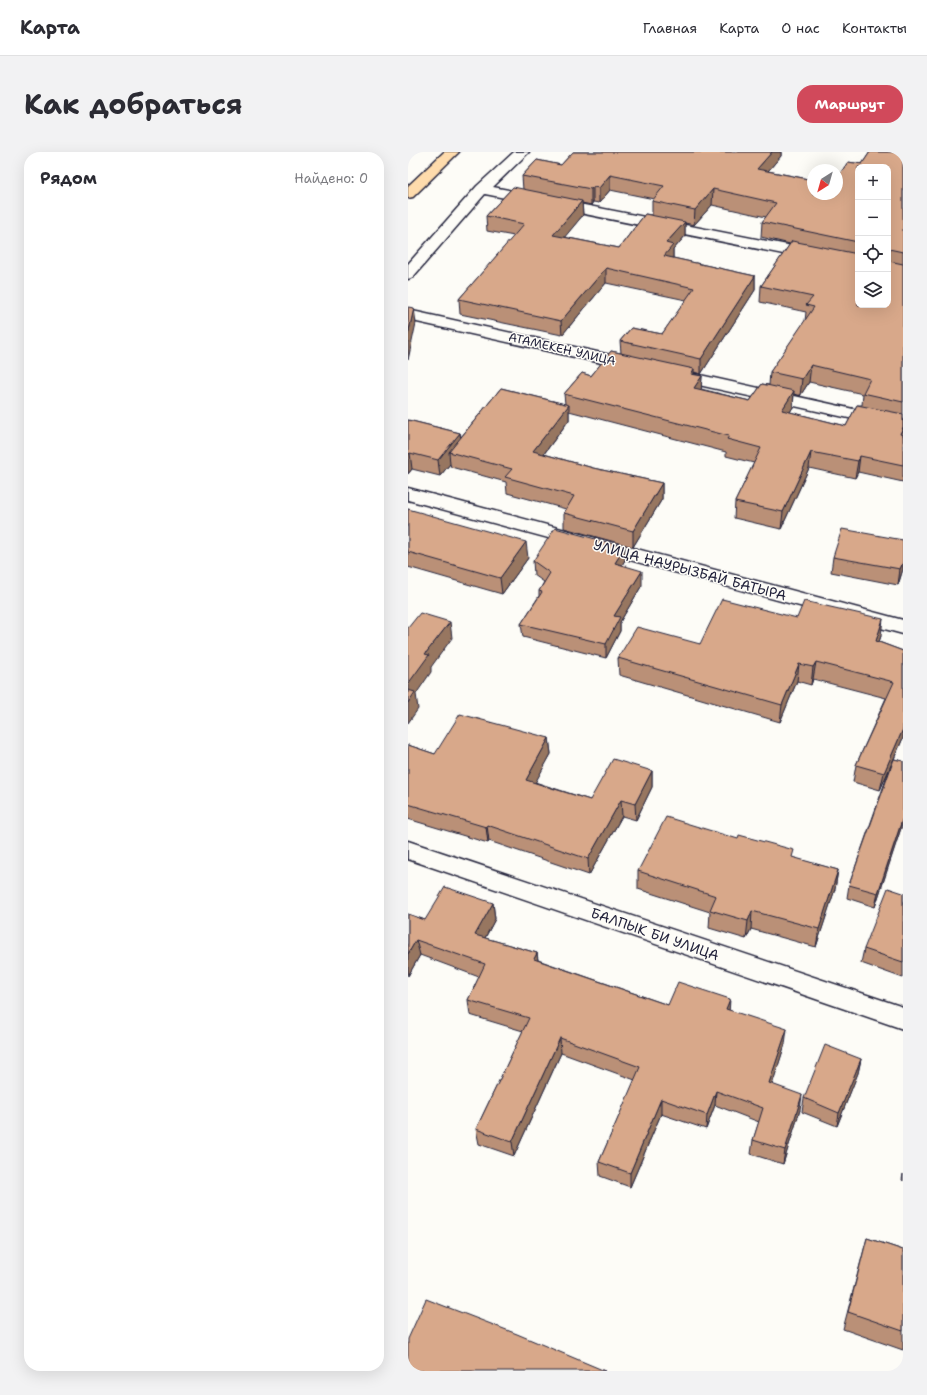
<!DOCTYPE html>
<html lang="ru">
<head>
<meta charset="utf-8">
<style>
	:root { --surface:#fff; --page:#f2f2f3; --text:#2b2b33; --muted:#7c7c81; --line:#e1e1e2; --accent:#d1495b }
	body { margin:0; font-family:"Shantell Sans",sans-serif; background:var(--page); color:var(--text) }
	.controls { position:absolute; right:12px; top:12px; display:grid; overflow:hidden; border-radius:8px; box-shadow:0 4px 16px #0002 }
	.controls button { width:36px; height:36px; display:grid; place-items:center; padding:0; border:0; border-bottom:1px solid var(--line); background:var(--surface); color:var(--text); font:20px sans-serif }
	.compass { position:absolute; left:399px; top:12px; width:36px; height:36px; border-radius:50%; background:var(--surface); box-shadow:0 4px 16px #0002; rotate:217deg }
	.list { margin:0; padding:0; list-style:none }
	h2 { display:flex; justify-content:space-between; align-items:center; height:52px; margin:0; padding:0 16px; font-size:17px }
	h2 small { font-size:13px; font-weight:400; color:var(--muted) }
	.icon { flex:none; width:22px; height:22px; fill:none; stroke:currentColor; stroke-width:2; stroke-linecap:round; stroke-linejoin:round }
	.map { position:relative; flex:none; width:495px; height:1219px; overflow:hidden; border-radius:16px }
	header { display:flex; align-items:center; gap:24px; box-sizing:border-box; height:56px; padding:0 20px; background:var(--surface); border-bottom:1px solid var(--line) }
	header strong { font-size:19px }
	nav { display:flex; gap:22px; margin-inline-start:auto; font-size:14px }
	.intro { display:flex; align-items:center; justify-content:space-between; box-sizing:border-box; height:96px; padding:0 24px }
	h1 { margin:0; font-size:28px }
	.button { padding:10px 18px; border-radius:16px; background:var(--accent); color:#fff; font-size:14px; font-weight:700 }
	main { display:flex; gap:24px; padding:0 24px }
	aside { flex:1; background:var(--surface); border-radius:16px; box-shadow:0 4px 16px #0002 }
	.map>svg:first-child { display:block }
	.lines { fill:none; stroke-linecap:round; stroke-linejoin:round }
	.minor-casing { stroke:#22223b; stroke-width:3 }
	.major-casing { stroke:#22223b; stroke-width:3 }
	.minor { fill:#fdfcf7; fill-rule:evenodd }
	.major { fill:#fedbac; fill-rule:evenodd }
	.wall { fill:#ba9077; stroke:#22223b; fill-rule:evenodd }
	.shaded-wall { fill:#977661; stroke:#22223b }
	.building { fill:#d8a88a; stroke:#22223b }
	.labels { text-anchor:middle; stroke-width:3; stroke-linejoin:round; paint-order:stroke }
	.far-street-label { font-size:12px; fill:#22223b; stroke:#fdfcf7 }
	.street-label { font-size:14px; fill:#22223b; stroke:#fdfcf7 }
</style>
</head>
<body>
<header>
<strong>Карта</strong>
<nav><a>Главная</a><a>Карта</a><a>О нас</a><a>Контакты</a></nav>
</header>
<div class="intro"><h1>Как добраться</h1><a class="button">Маршрут</a></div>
<main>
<aside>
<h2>Рядом<small>Найдено: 0</small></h2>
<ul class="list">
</ul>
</aside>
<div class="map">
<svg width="495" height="1219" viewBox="0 0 495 1219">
	<rect width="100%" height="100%" fill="#fdfcf7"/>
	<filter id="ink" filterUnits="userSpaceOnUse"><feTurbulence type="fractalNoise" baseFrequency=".025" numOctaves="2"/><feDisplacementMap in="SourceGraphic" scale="8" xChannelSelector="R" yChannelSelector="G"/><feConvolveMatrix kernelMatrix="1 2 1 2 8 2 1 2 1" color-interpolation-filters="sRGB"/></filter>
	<g filter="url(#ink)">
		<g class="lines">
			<g class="minor-casing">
				<g id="minor">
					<path d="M106,0H121L85,35L450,107V117L77,42L5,125L0,127V112L69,34Z"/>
					<path d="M0,158L225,208L231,209L233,213L231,217L225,218L0,168Z"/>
					<path d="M265,217L495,268V278L259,226L257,222L259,218Z"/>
					<path d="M0,336L495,468V482L0,348Z"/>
					<path d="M0,689L495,855V877L0,707Z"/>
				</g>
			</g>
			<g class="major-casing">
				<path id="major" d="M36,0H51L5,45L0,46V34Z"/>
			</g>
			<use href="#minor" class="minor"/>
			<use href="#major" class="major"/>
		</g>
		<g class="wall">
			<path d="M165,0H373V4L360,19L405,28V42H429V26L440,10L454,12L462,0H495V330L450,320L447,326L401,316L373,377L326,366L327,350L346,311L318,304V300L161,259V268L136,302L185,316L254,331V347L225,395L156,376V361L158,357L99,341L98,330L43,315L42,312L32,324L4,317L0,322V268L52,281L53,285L93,236L157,252L156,242L174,221L183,224L203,199L213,201L212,189L223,176L254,182L278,148L198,131L154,183L52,162L51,147L106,84L79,79L78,64L105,35L115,38L114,24L129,8L153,13ZM450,15H480V153H450ZM202,38L246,47L244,49V63L237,62L211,96L156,85L175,63L174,51L183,53L185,50L191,51ZM304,53L358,65L354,70L353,85L382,92L353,134L352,150L398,160L397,169L362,220L361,233L354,232L342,249L293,237L294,224L286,222V220L293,222L347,138V124L265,106V98L277,84V71L286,73ZM401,230L455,242L454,253H449L438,274L382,260L385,255L386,242L392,244Z"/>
			<path d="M0,357L120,406L94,442L0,415Z"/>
			<path d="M495,388V417L490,433L423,420L425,405Z"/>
			<path d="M217,408L214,413L234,433L212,470V479L198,506L115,485L113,472L131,444V439L136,430L126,423L125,409Z"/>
			<path d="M389,466L473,484L471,490L495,499V586L486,607L495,609V670L467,755L439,746L441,733L483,613L472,638L445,630L448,613L478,546L405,527L403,533L389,529L372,570L211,523L210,506L292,492Z"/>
			<path d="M141,586L143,602L127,630L182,648L244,619V635L228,668L214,664L181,723L81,689L80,691L0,667V593L27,602Z"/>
			<path d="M385,706L430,718L427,737L408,795L343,777L338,787L301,776L302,760L230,737V719Z"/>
			<path d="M495,741V826L453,811L456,797Z"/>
			<path d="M85,751L87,767L77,786L129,801L130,808L260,853L321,858L377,892L364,932L392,958L375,1012L343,1002L345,988L351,970L307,953L298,977L253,962L222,1035L192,1024L191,1010L227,928L153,901L106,1004L71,992L68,977L115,879L62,863L60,848L71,825L12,803L0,824V762L17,768Z"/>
			<path d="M453,907L450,921L429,974L394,960L396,946Z"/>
			<path d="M495,1022V1029L494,1028Z"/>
			<path d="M459,1086L495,1098V1198L435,1177Z"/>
		</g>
		<g class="shaded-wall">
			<path d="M364,0H373V4L348,33L349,17Z"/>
			<path d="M202,23V38L191,51V36Z"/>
			<path d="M185,35V50L183,53V37Z"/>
			<path d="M305,37L304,53L286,73L287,58Z"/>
			<path d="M174,49L175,63L146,98L145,83Z"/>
			<path d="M277,70V84L265,98V107L256,104L258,91Z"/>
			<path d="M198,116V131L154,183L153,169Z"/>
			<path d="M347,124V138L293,222V207Z"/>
			<path d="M6,156L8,171L0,208V183Z"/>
			<path d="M403,213L401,230L392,244L394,227Z"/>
			<path d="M286,217V233L283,222Z"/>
			<path d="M294,224L293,241L286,236Z"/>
			<path d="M386,239L385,255L373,275L374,258Z"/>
			<path d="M161,253V268L126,315L125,299Z"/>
			<path d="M495,275V285L492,282Z"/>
			<path d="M52,281L54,296L41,300L42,312L32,324L30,308Z"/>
			<path d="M403,300L401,316L373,377L375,360Z"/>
			<path d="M2,301L4,317L0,322V303Z"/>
			<path d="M452,304L450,320L447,326L450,309Z"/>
			<path d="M254,331V347L225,395V379Z"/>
			<path d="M118,390L120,406L94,442L92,426Z"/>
			<path d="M217,395V408L207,425V411Z"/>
			<path d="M495,410V417L490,433L492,417Z"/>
			<path d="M234,419V433L212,470V479L198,506V492L206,464Z"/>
			<path d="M475,467L473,484L465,506L468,489Z"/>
			<path d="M42,470L44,486L23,515V520L8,542L10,557L0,571V532L17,502Z"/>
			<path d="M408,510L405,527L403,533L405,515Z"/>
			<path d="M391,512L389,529L372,570L374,553Z"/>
			<path d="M495,577V586L472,638L476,621Z"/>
			<path d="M141,586L143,602L120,644L118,628Z"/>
			<path d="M244,619V635L228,668L227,652Z"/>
			<path d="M213,648L214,664L181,723L180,707Z"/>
			<path d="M495,665V670L467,755L470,741Z"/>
			<path d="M79,673L81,689L80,691L78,675Z"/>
			<path d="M430,718L427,737L408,795L411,777Z"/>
			<path d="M85,751L87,767L70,799L67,783Z"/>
			<path d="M344,759L343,777L338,787L340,769Z"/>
			<path d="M8,788L12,803L0,824V802Z"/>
			<path d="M129,801L131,817L126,807Z"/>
			<path d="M322,847L321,862L318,857Z"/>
			<path d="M379,877L377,892L360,946L361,931Z"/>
			<path d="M152,886L153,901L106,1004L104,990Z"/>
			<path d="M453,907L450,921L429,974L431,961Z"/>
			<path d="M308,939L307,953L298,977L299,963Z"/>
			<path d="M394,943L392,958L375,1012L377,998Z"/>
			<path d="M253,947V962L222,1035V1021Z"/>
		</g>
		<g class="building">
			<path d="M165,0H364L349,17L405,28V42H429V26L440,10L454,12L462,0H495V100L481,97V109L495,112V250L455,241L462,227L403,213L394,227L362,220L406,155L398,153L405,145L353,134L384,89L450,102V153H480V15H450V90L354,70L368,51L305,37L287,58L244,49L256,34L202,23L191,36L185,35L183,37L114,24L129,8L153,13Z"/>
			<path d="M105,35L174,49L145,83L211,96L237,62L277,70L258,91L265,93L256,104L347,124L293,207L212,189L223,176L254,182L286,136L198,116L153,169L51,147L116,72L78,64Z"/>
			<path d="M0,155L6,156L0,183Z"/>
			<path d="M203,199L286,217L283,222L294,224L286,236L342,249L354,232L386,239L374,258L438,274L449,253L495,262V275L492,282L495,283V313L452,304L450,309L403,300L375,360L327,350L353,296L319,287L321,284L156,242L174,221L183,224Z"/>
			<path d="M93,236L161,253L125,299L185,316L254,331L225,379L156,361L166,344L97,325L104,317L41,300Z"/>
			<path d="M0,268L52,281L30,308L2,301L0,303Z"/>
			<path d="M0,357L118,390L92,426L0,400Z"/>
			<path d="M147,376L217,395L207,411L234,419L206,464L212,465L198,492L113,472L134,440L131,439L142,421L125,409Z"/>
			<path d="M434,377L495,388V410L492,417L425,405Z"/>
			<path d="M314,447L389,466L396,449L475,467L468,489L495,499V577L476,621L448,613L486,530L408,510L405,515L391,512L374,553L210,506L229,475L292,492Z"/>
			<path d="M12,461L42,470L17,502L21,503L0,532V476Z"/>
			<path d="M0,538L7,540L0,551Z"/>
			<path d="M52,562L141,586L118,628L182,648L205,607L244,619L227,652L213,648L180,707L79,673L78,675L0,652V593L27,602Z"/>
			<path d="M486,607L495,609V665L470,741L441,733Z"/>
			<path d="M258,665L330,687L331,683L386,698L384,705L430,718L411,777L344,759L340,769L302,758L308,744L230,719Z"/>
			<path d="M37,735L85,751L67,783L129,801L126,807L260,853L270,830L322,847L318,857L379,877L361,931L394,943L377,998L345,988L355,956L308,939L299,963L253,947L222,1021L191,1010L232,915L152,886L104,990L68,977L121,866L60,848L77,812L8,788L0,802V762L17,768Z"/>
			<path d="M480,736L495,741V810L456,797Z"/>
			<path d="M417,893L453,907L431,961L396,946Z"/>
			<path d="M459,1086L495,1098V1179L440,1160Z"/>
			<path d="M18,1147L109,1182L197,1219H0V1187Z"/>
		</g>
	</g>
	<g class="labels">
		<g class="far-street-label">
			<text transform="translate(154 197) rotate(13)" y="4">АТАМЕКЕН УЛИЦА</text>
		</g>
		<g class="street-label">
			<text transform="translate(282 418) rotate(15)" y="5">УЛИЦА НАУРЫЗБАЙ БАТЫРА</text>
			<text transform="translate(247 782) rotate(19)" y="5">БАЛПЫК БИ УЛИЦА</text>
		</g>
	</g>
</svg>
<div class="controls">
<button>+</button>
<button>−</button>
<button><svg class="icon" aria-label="locate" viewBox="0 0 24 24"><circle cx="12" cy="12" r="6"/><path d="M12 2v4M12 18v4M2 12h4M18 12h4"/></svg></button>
<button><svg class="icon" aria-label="layers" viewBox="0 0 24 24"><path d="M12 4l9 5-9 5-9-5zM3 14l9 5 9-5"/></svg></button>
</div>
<svg class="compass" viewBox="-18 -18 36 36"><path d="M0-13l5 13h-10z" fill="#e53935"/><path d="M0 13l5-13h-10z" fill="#7c7c81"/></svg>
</div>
</main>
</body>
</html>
